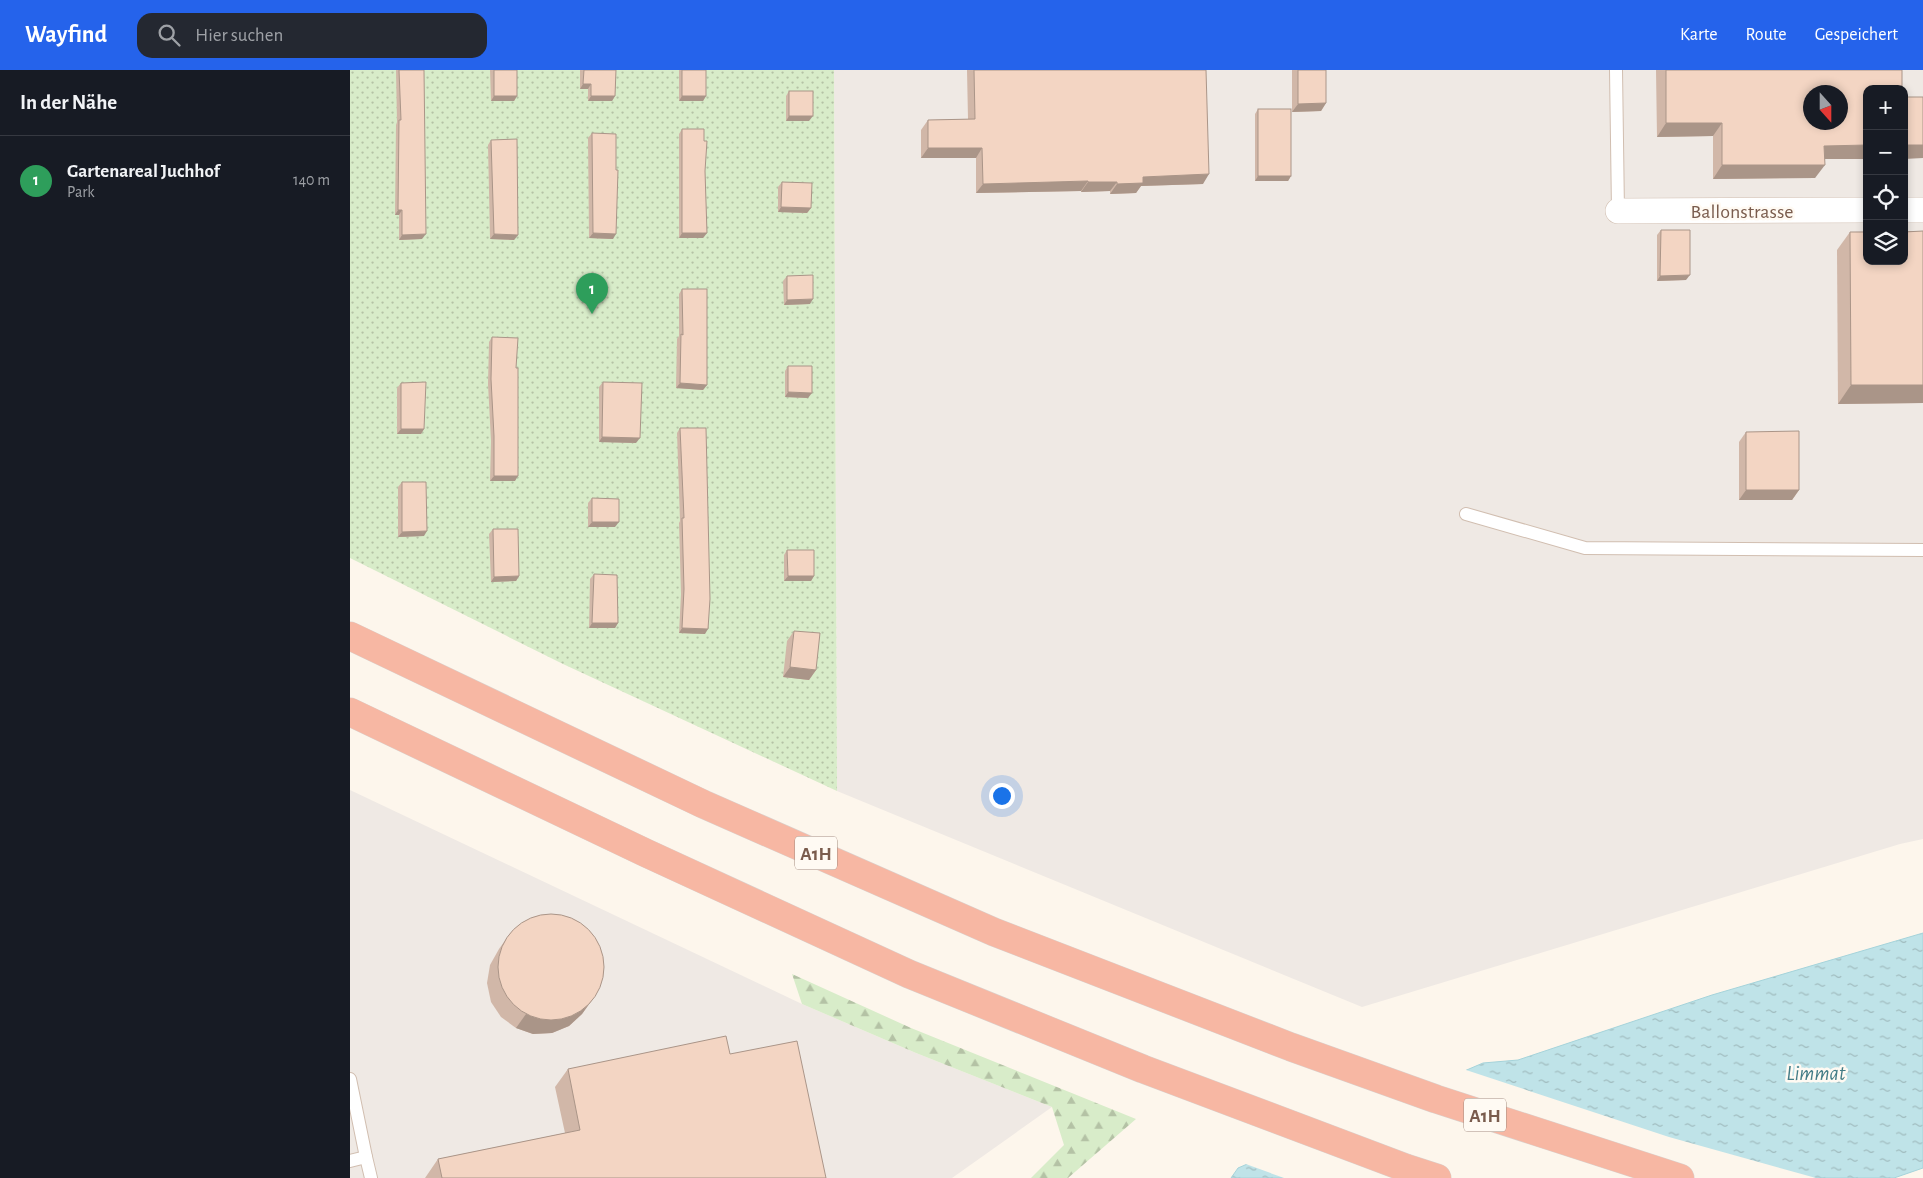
<!DOCTYPE html>
<html lang="de">
<head>
<meta charset="utf-8">
<style>
	:root { --surface:#171b24; --page:#242831; --text:#f1f3f6; --muted:#9ea1a6; --line:#363941; --accent:#2563eb }
	body { margin:0; font-family:"Alegreya Sans",sans-serif; background:var(--page); color:var(--text) }
	.controls { position:absolute; right:15px; top:15px; display:grid; overflow:hidden; border-radius:10px; box-shadow:0 2px 8px #0003 }
	.controls button { width:45px; height:45px; display:grid; place-items:center; padding:0; border:0; border-bottom:1px solid var(--line); background:var(--surface); color:var(--text); font:25px sans-serif }
	.compass { position:absolute; left:1453px; top:15px; width:45px; height:45px; border-radius:50%; background:var(--surface); box-shadow:0 2px 8px #0003; rotate:159deg }
	.you { position:absolute; left:651px; top:725px; width:18px; height:18px; margin:-12px; border:4px solid #fff; border-radius:50%; background:#1a73e8; box-shadow:0 0 0 8px #1a73e833 }
	.badge { display:grid; place-items:center; width:32px; height:32px; border-radius:50%; background:var(--accent); color:#fff; font-size:16px; font-weight:700 }
	.pin { position:absolute; translate:-50% -41px; filter:drop-shadow(0 1px 2px #0008) }
	.pin::after { content:''; position:absolute; top:26px; width:18px; height:15px; background:inherit; clip-path:polygon(0 0,100% 0,50% 100%) }
	.list { margin:0; padding:0; list-style:none }
	h2 { display:flex; justify-content:space-between; align-items:center; height:65px; margin:0; padding:0 20px; font-size:21px }
	h2 small { font-size:16px; font-weight:400; color:var(--muted) }
	.list li { display:grid; grid-template-columns:32px 1fr auto; gap:15px; align-items:center; box-sizing:border-box; height:90px; padding:0 20px; border-top:1px solid var(--line) }
	.list b { display:block; font-size:19px; white-space:nowrap }
	.list p { margin:0; font-size:16px; white-space:nowrap; color:var(--muted) }
	.list em { font-size:16px; font-style:normal; color:var(--muted) }
	.icon { flex:none; width:28px; height:28px; fill:none; stroke:currentColor; stroke-width:2; stroke-linecap:round; stroke-linejoin:round }
	.map { position:relative; flex:none; width:1573px; height:1108px; overflow:hidden }
	header { display:flex; align-items:center; gap:30px; box-sizing:border-box; height:70px; padding:0 25px; background:var(--accent); color:#fff }
	header strong { font-size:24px }
	nav { display:flex; gap:28px; margin-inline-start:auto; font-size:18px }
	.search { width:350px; height:45px; background:var(--page); display:flex; align-items:center; gap:12px; box-sizing:border-box; padding:0 18px; border-radius:15px; color:var(--muted); font-size:19px }
	main { display:flex }
	aside { flex:1; background:var(--surface) }
	.map>svg:first-child { display:block }
	.industrial { fill:#efe9e4; fill-rule:evenodd }
	.forest { fill:url(#forest-firs) }
	.garden { fill:url(#garden-dots) }
	.water { fill:url(#water-ripples); stroke:#a5d3da }
	.pier { fill:#fdf6ec }
	.lines { fill:none; stroke-linecap:round; stroke-linejoin:round }
	.lane-casing { stroke:#d1beb0; stroke-width:14 }
	.street-casing { stroke:#d1beb0; stroke-width:26 }
	.highway-casing { stroke:#dad1cd; stroke-width:29 }
	.lane { stroke:#fff; stroke-width:12 }
	.street { stroke:#fff; stroke-width:25 }
	.highway { stroke:#f7b7a3; stroke-width:28 }
	.wall { fill:#d1b7a8 }
	.shaded-wall { fill:#aa9588 }
	.building { fill:#f3d5c3; stroke:#aa9588; fill-rule:evenodd }
	.labels { text-anchor:middle; stroke-width:5; stroke-linejoin:round; paint-order:stroke }
	.shield { fill:#fffaf3; stroke:#a28b7f; stroke-width:1 }
	.shield-label { font-size:19px; font-weight:bold; fill:#7a5c4d }
	.street-label { font-size:20px; fill:#7a5c4d; stroke:#fffaf3 }
	.water-label { font-size:21px; font-style:italic; fill:#437c86; stroke:#fffaf3 }
</style>
</head>
<body>
<header>
<strong>Wayfind</strong>
<div class="search"><svg class="icon" aria-label="search" viewBox="0 0 24 24"><circle cx="10" cy="10" r="6"/><path d="M15 15l6 6"/></svg>Hier suchen</div>
<nav><a>Karte</a><a>Route</a><a>Gespeichert</a></nav>
</header>
<main>
<aside>
<h2>In der Nähe<small></small></h2>
<ul class="list">
<li><span class="badge" style="background:#2e9e5b">1</span><div><b>Gartenareal Juchhof</b><p>Park</p></div><em>140 m</em></li>
</ul>
</aside>
<div class="map">
<svg width="1573" height="1108" viewBox="0 0 1573 1108">
	<defs>
		<pattern id="forest-firs" width="22" height="20" patternUnits="userSpaceOnUse" patternTransform="scale(1.25)"><rect width="22" height="20" fill="#d8ecc9"/><path d="M5 1l3.5 6h-7zM16 11l3.5 6h-7z" fill="#b4c2a5"/></pattern>
		<pattern id="garden-dots" width="8" height="8" patternUnits="userSpaceOnUse" patternTransform="scale(1.25)"><rect width="8" height="8" fill="#d8ecc9"/><path d="M2 2h.1M6 6h.1" fill="none" stroke="#b4c2a5" stroke-width="1.8" stroke-linecap="round"/></pattern>
		<pattern id="water-ripples" width="26" height="14" patternUnits="userSpaceOnUse" patternTransform="scale(1.25)"><rect width="26" height="14" fill="#bfe3e8"/><path d="M2 4q2-2 4 0t4 0M15 11q2-2 4 0t4 0" fill="none" stroke="#a0bbbe"/></pattern>
	</defs>
	<rect width="100%" height="100%" fill="#fdf6ec"/>
	<g class="industrial">
		<path d="M484,0H1573V769L1550,774L1012,937L487,721ZM1517,19H1554V191H1517ZM1460,22H1490V52H1460Z"/>
		<path d="M0,720L452,934L566,983L702,1037L602,1108H0Z"/>
	</g>
	<path class="forest" d="M442,904L561,958L786,1049L718,1108H681L714,1075L702,1037L566,983L452,934Z"/>
	<path class="garden" d="M0,0H484L487,721L213,594L0,488Z"/>
	<path class="water" d="M1573,863V1098L1544,1108H881L888,1098L1133,993L1168,990L1362,925Z"/>
	<path class="pier" d="M1113,999L1319,1067L1466,1108H934L893,1093Z"/>
	<g class="lines">
		<g class="lane-casing">
			<g id="lane">
				<path d="M1266,0L1268,141"/>
				<path d="M1116,444L1235,478L1573,480"/>
				<path d="M0,1009L16,1087"/>
				<path d="M0,1091L16,1087L21,1108"/>
			</g>
		</g>
		<g class="street-casing">
			<g id="street">
				<path d="M1554,140H1573"/>
				<path d="M1268,141L1517,140"/>
			</g>
		</g>
		<g class="highway-casing">
			<g id="highway">
				<path d="M0,566L353,734L644,862L941,977L1086,1029L1330,1108"/>
				<path d="M0,642L296,783L559,904L793,999L1056,1098L1087,1108"/>
			</g>
		</g>
		<use href="#lane" class="lane"/>
		<use href="#street" class="street"/>
		<use href="#highway" class="highway"/>
	</g>
	<g class="wall">
		<path d="M46,0H74L72,169L49,170V145H45L46,55L47,52Z"/>
		<path d="M140,0H167V26L164,31H141Z"/>
		<path d="M230,0H266L265,26L262,31H238V19H230Z"/>
		<path d="M329,0H356V26L353,31H329Z"/>
		<path d="M617,0H856L853,114L791,116L786,123L760,124V121L731,122V121L626,123V88H571V60L578,50L618,49Z"/>
		<path d="M942,0H976V33L971,41L942,42Z"/>
		<path d="M1306,0H1552L1517,19V89H1475L1465,108L1363,109V66L1307,67Z"/>
		<path d="M439,21L459,51H436V26Z"/>
		<path d="M908,39L941,106L938,111H905V44Z"/>
		<path d="M332,59L355,101L357,163L353,168H329V64Z"/>
		<path d="M242,63L266,100L263,169L239,168L238,68Z"/>
		<path d="M141,70L168,165L164,170L140,169L138,75Z"/>
		<path d="M432,112L461,138L457,143L428,142V117Z"/>
		<path d="M1311,160L1336,210L1307,211V165Z"/>
		<path d="M1573,161V333L1488,334L1487,180L1500,162Z"/>
		<path d="M437,206L460,234L434,235L433,211Z"/>
		<path d="M332,219L357,315L353,320L326,318L327,269L329,266V224Z"/>
		<path d="M142,267L166,298L165,411H140L141,371L138,314L139,272Z"/>
		<path d="M438,296L458,328L435,327V301Z"/>
		<path d="M253,312L286,373L249,372V317Z"/>
		<path d="M51,313L74,359L71,364H47V318Z"/>
		<path d="M330,358L355,564L329,563L331,524L329,453L330,451L327,363Z"/>
		<path d="M1396,362L1449,420L1442,430H1389V372Z"/>
		<path d="M52,412L74,466L48,467V417Z"/>
		<path d="M242,428L265,457H238V433Z"/>
		<path d="M143,459L169,506L166,511L141,512L139,464Z"/>
		<path d="M437,480L464,506L461,511H434V485Z"/>
		<path d="M244,504L268,553L265,558H239L240,509Z"/>
		<path d="M444,561L466,600L459,610L433,607L437,571Z"/>
		<path d="M159,865L242,930L232,944L219,956L202,963L183,964L166,958L151,947L141,932L137,913L140,895L149,879Z"/>
		<path d="M380,984L476,1108H75L88,1089L215,1063L205,1017L218,999Z"/>
	</g>
	<g class="shaded-wall">
		<path d="M233,14H241L238,19H230Z"/>
		<path d="M144,26H167L164,31H141Z"/>
		<path d="M241,26H265L262,31H238Z"/>
		<path d="M332,26H356L353,31H329Z"/>
		<path d="M976,33L971,41L942,42L948,34Z"/>
		<path d="M439,46H463L459,51H436Z"/>
		<path d="M1316,53H1372L1363,66L1307,67Z"/>
		<path d="M1517,75V89H1465L1474,76Z"/>
		<path d="M1554,75H1573V88L1554,89Z"/>
		<path d="M578,78H632L626,88H571Z"/>
		<path d="M1372,95H1475L1465,108L1363,109Z"/>
		<path d="M859,104L853,114L791,116L786,123L760,124L767,114L793,107Z"/>
		<path d="M908,106H941L938,111H905Z"/>
		<path d="M738,111L731,121L626,123L633,114Z"/>
		<path d="M738,112H767L760,121L731,122Z"/>
		<path d="M431,137L461,138L457,143L428,142Z"/>
		<path d="M48,140H52L49,145H45Z"/>
		<path d="M243,163L266,164L263,169L239,168Z"/>
		<path d="M332,163H357L353,168H329Z"/>
		<path d="M76,164L72,169L49,170L52,165Z"/>
		<path d="M144,164L168,165L164,170L140,169Z"/>
		<path d="M1340,205L1336,210L1307,211L1310,206Z"/>
		<path d="M463,229L460,234L434,235L437,230Z"/>
		<path d="M330,313L357,315L353,320L326,318Z"/>
		<path d="M1501,315H1573V333L1488,334Z"/>
		<path d="M438,322L462,323L458,328L435,327Z"/>
		<path d="M51,359H74L71,364H47Z"/>
		<path d="M252,367L290,368L286,373L249,372Z"/>
		<path d="M144,406H168L165,411H140Z"/>
		<path d="M1396,420H1449L1442,430H1389Z"/>
		<path d="M242,452H269L265,457H238Z"/>
		<path d="M77,461L74,466L48,467L52,462Z"/>
		<path d="M169,506L166,511L141,512L144,507Z"/>
		<path d="M438,506H464L461,511H434Z"/>
		<path d="M242,553H268L265,558H239Z"/>
		<path d="M332,558L358,559L355,564L329,563Z"/>
		<path d="M440,597L466,600L459,610L433,607Z"/>
		<path d="M242,930L232,944L219,956L202,963L183,964L166,958L176,944Z"/>
	</g>
	<g class="building">
		<path d="M49,0H74L76,164L52,165V140H48L49,50H51Z"/>
		<rect x="144" y="0" width="23" height="26"/>
		<path d="M234,0H266L265,26H241V14H233Z"/>
		<rect x="332" y="0" width="24" height="26"/>
		<path d="M624,0H856L859,104L793,107V113L767,114V112H738V111L633,114L632,78H578V50L625,49Z"/>
		<path d="M948,0H976V33L948,34Z"/>
		<path d="M1316,0H1552V19H1517V75L1474,76L1475,95H1372V53H1316ZM1460,22H1490V52H1460Z"/>
		<rect x="439" y="21" width="24" height="25"/>
		<rect x="1554" y="27" width="19" height="48"/>
		<rect x="908" y="39" width="33" height="67"/>
		<path d="M332,59H354V71H357L355,101L357,163H332Z"/>
		<path d="M242,63L266,64V100H268L266,164L243,163Z"/>
		<path d="M167,69L168,165L144,164L141,70Z"/>
		<path d="M432,112L462,113L461,138L431,137Z"/>
		<path d="M1311,160H1340V205L1310,206Z"/>
		<path d="M1573,161V315H1501L1500,162H1517V191H1554V162Z"/>
		<path d="M463,205V229L437,230V206Z"/>
		<path d="M332,219H357V315L330,313L331,264L333,265Z"/>
		<path d="M142,267L168,268L166,298H168V406H144V366L141,309Z"/>
		<path d="M438,296H462V323L438,322Z"/>
		<path d="M76,312L74,359H51V313Z"/>
		<path d="M253,312L292,313L290,368L252,367Z"/>
		<path d="M330,358H356L360,529L358,559L332,558L334,519L332,448H334Z"/>
		<path d="M1449,361V420H1396V362Z"/>
		<path d="M52,412H76L77,461L52,462Z"/>
		<path d="M242,428L269,429V452H242Z"/>
		<path d="M143,459H168L169,506L144,507Z"/>
		<path d="M437,480H464V506H438Z"/>
		<path d="M244,504L267,505L268,553H242Z"/>
		<path d="M444,561L470,563L466,600L440,597Z"/>
		<circle cx="201" cy="897" r="53"/>
		<path d="M376,966L380,984L447,971L476,1108H92L88,1089L230,1060L218,999Z"/>
	</g>
	<g class="labels">
		<g class="shield">
			<rect x="445" y="766.5" width="42" height="33" rx="4"/>
			<rect x="1114" y="1028.5" width="42" height="33" rx="4"/>
		</g>
		<g class="shield-label">
			<text x="466" y="790">A1H</text>
			<text x="1135" y="1052">A1H</text>
		</g>
		<g class="street-label">
			<text x="1392" y="148">Ballonstrasse</text>
		</g>
		<g class="water-label">
			<text x="1466" y="1010">Limmat</text>
		</g>
	</g>
</svg>
<div class="controls">
<button>+</button>
<button>−</button>
<button><svg class="icon" aria-label="locate" viewBox="0 0 24 24"><circle cx="12" cy="12" r="6"/><path d="M12 2v4M12 18v4M2 12h4M18 12h4"/></svg></button>
<button><svg class="icon" aria-label="layers" viewBox="0 0 24 24"><path d="M12 4l9 5-9 5-9-5zM3 14l9 5 9-5"/></svg></button>
</div>
<svg class="compass" viewBox="-18 -18 36 36"><path d="M0-13l5 13h-10z" fill="#e53935"/><path d="M0 13l5-13h-10z" fill="#9ea1a6"/></svg>
<div class="you"></div>
<div class="pin badge" style="left:242px;top:244px;background:#2e9e5b">1</div>
</div>
</main>
</body>
</html>
